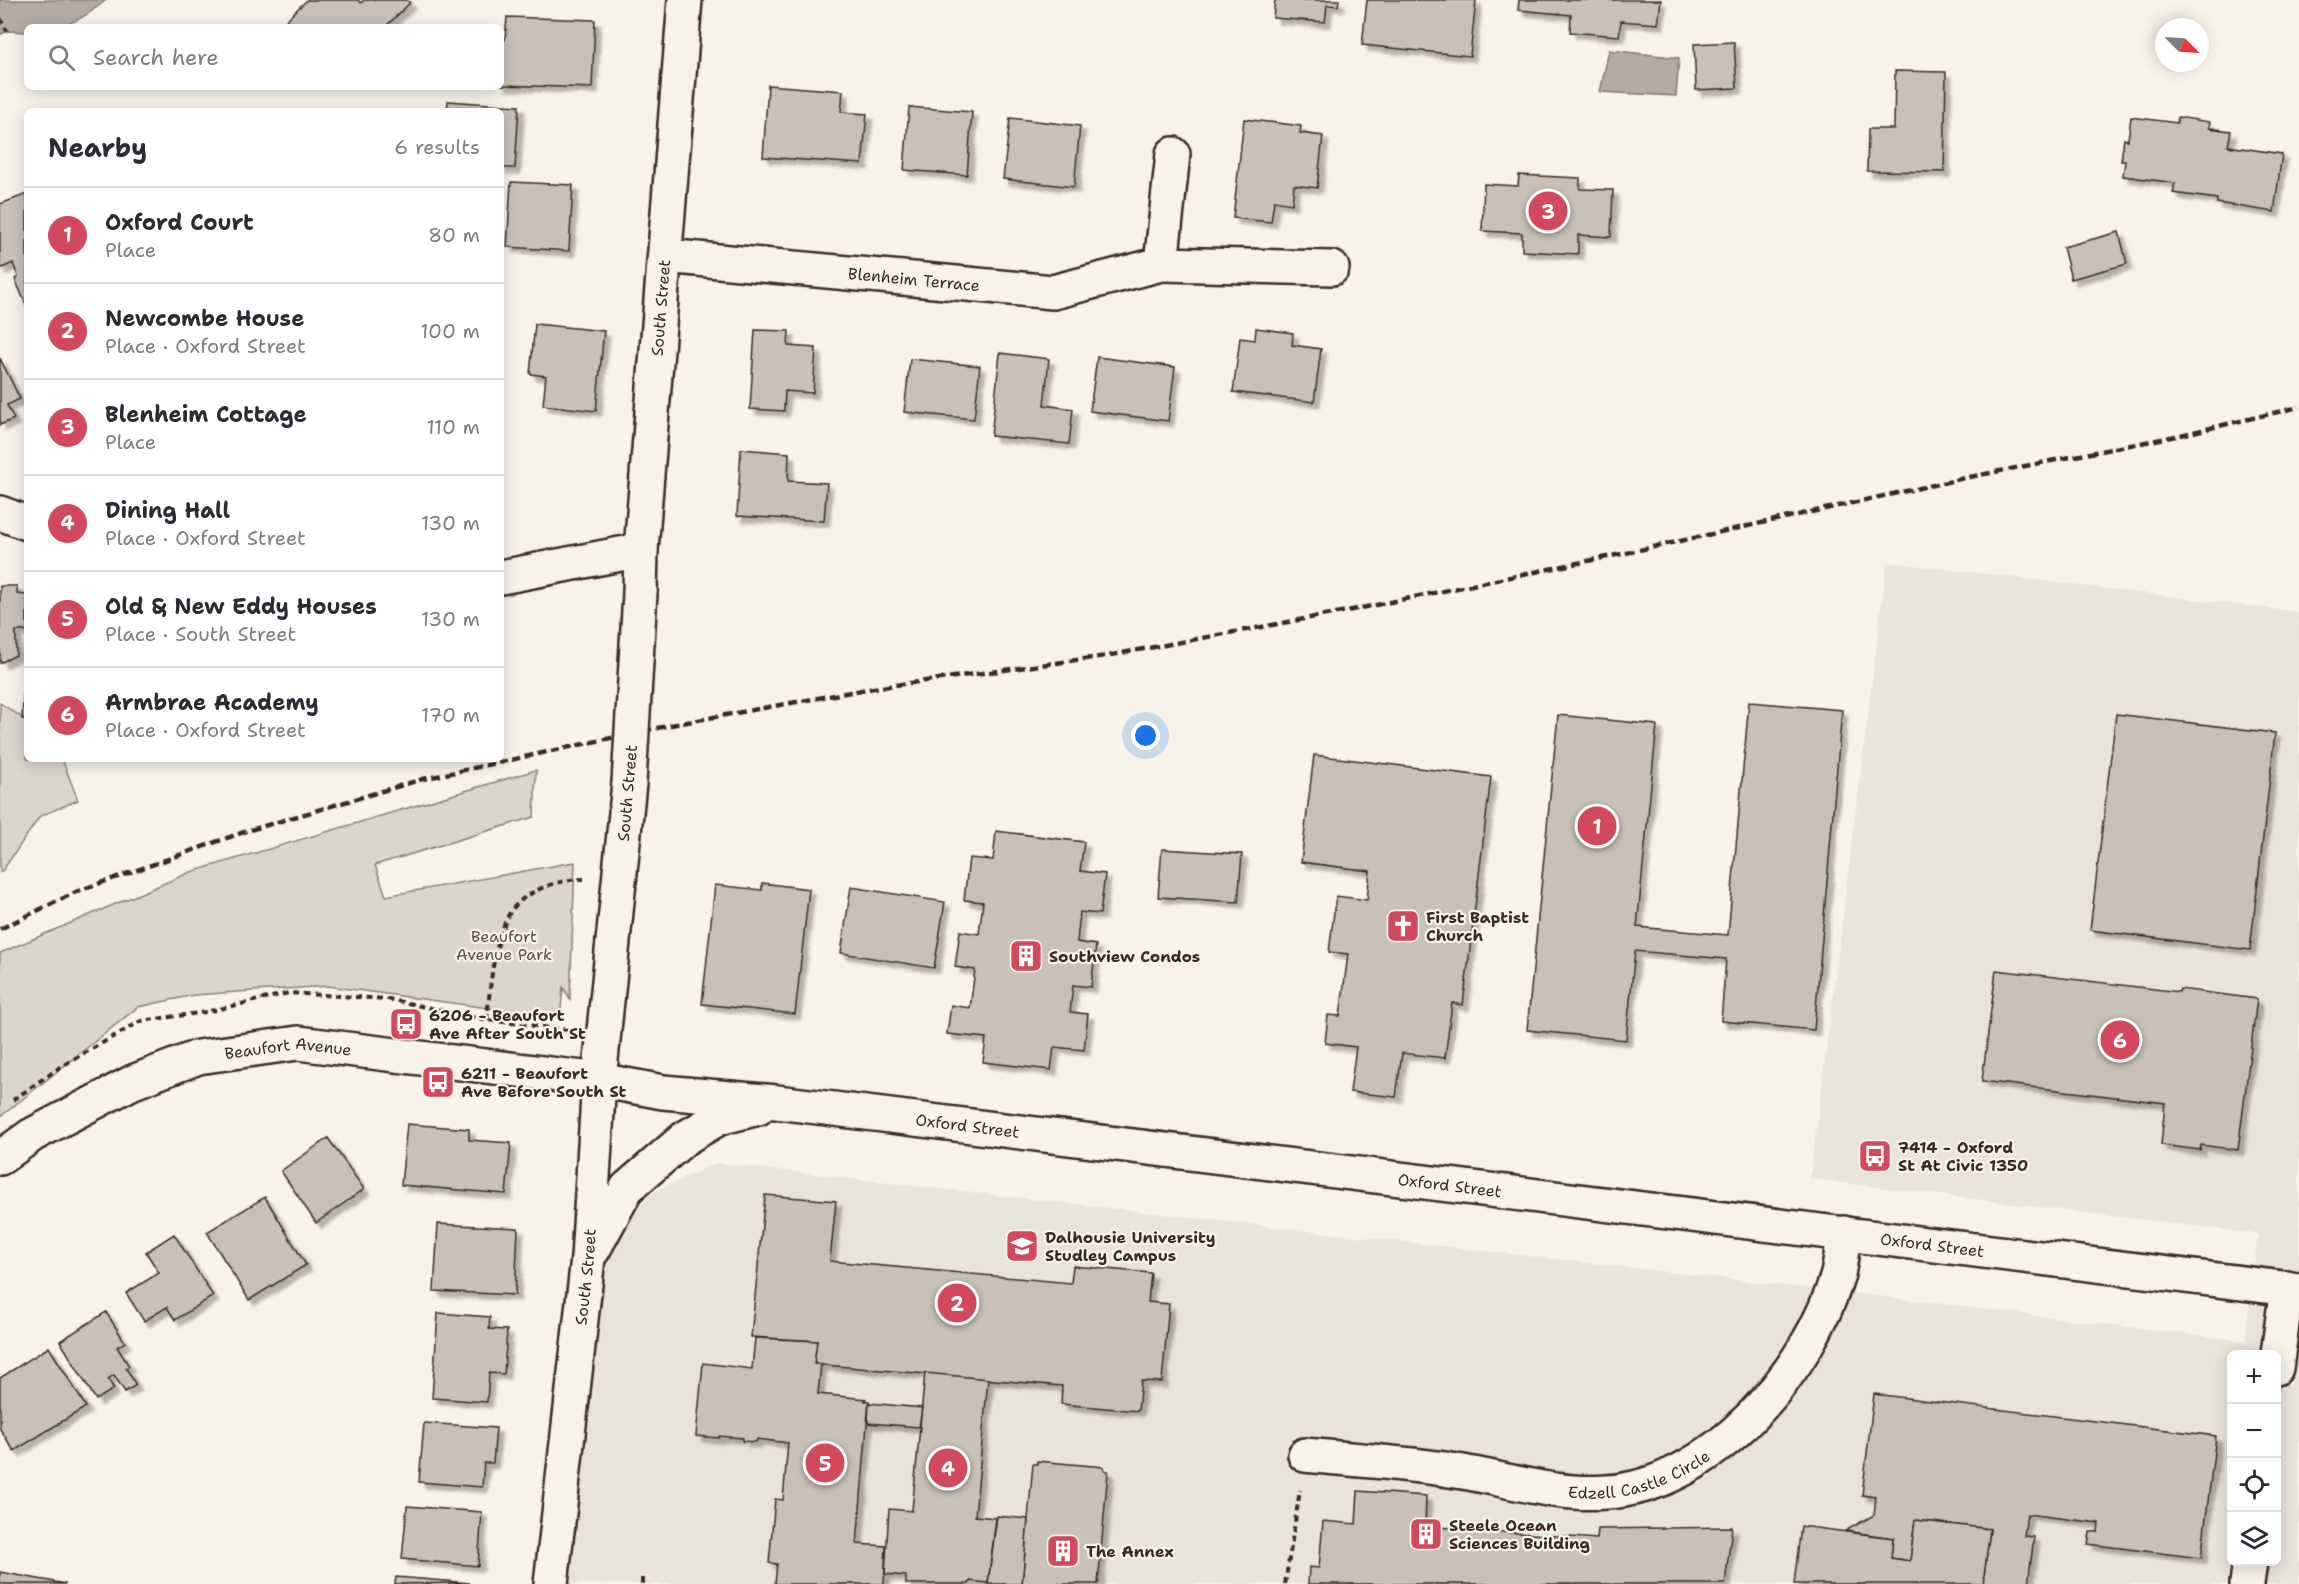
<!DOCTYPE html>
<html lang="en">
<head>
<meta charset="utf-8">
<style>
	:root { --surface:#fff; --page:#f2f2f3; --text:#2b2b33; --muted:#7c7c81; --line:#e1e1e2; --accent:#d1495b }
	body { margin:0; font-family:"Shantell Sans",sans-serif; background:var(--page); color:var(--text) }
	.controls { position:absolute; right:18px; bottom:18px; display:grid; overflow:hidden; border-radius:9px; box-shadow:0 3px 15px #0003 }
	.controls button { width:54px; height:54px; display:grid; place-items:center; padding:0; border:0; border-bottom:2px solid var(--line); background:var(--surface); color:var(--text); font:30px sans-serif }
	.compass { position:absolute; left:2155px; top:18px; width:54px; height:54px; border-radius:50%; background:var(--surface); box-shadow:0 3px 15px #0003; rotate:114deg }
	.you { position:absolute; left:1146px; top:736px; width:21px; height:21px; margin:-15px; border:4px solid #fff; border-radius:50%; background:#1a73e8; box-shadow:0 0 0 9px #1a73e833 }
	.badge { display:grid; place-items:center; width:39px; height:39px; border-radius:50%; background:var(--accent); color:#fff; font-size:20px; font-weight:700 }
	.pin { position:absolute; translate:-50% -50%; border:3px solid #fff; box-shadow:0 2px 6px #0006 }
	.list { margin:0; padding:0; list-style:none }
	h2 { display:flex; justify-content:space-between; align-items:center; height:78px; margin:0; padding:0 24px; font-size:26px }
	h2 small { font-size:20px; font-weight:400; color:var(--muted) }
	.list li { display:grid; grid-template-columns:39px 1fr auto; gap:18px; align-items:center; box-sizing:border-box; height:96px; padding:0 24px; border-top:2px solid var(--line) }
	.list b { display:block; font-size:22px; white-space:nowrap }
	.list p { margin:0; font-size:20px; white-space:nowrap; color:var(--muted) }
	.list em { font-size:20px; font-style:normal; color:var(--muted) }
	.icon { flex:none; width:33px; height:33px; fill:none; stroke:currentColor; stroke-width:2; stroke-linecap:round; stroke-linejoin:round }
	.map { position:relative; flex:none; width:2299px; height:1584px; overflow:hidden }
	.search { position:absolute; background:var(--surface); box-shadow:0 3px 15px #0003; left:24px; top:24px; width:480px; height:66px; display:flex; align-items:center; gap:15px; box-sizing:border-box; padding:0 21px; border-radius:9px; color:var(--muted); font-size:22px }
	.panel { position:absolute; background:var(--surface); box-shadow:0 3px 15px #0003; left:24px; top:108px; width:480px; height:654px; border-radius:9px }
	.map>svg:first-child { display:block }
	.built { fill:#e9e4d9; fill-rule:evenodd }
	.green { fill:#dbd6cb; stroke:#8b8074; stroke-width:1.5 }
	.water { fill:#b4aca0; stroke:#84786c; stroke-width:1.5 }
	.building { fill:#c8c1b6; stroke:#3b2a1e; stroke-width:1.5; filter:url(#shadow) }
	.lines { fill:none; stroke-linecap:round; stroke-linejoin:round }
	.minor-casing { stroke:#3b2a1e; stroke-width:38 }
	.major-casing { stroke:#3b2a1e; stroke-width:38 }
	.path { stroke:#3b2a1e; stroke-width:4; stroke-dasharray:6 4.5; stroke-linecap:butt }
	.minor { stroke:#f7f3e8; stroke-width:33 }
	.major { stroke:#f7f3e8; stroke-width:33 }
	.rail { stroke:#3b2a1e; stroke-width:4.5; stroke-dasharray:9 4.5; stroke-linecap:butt }
	.minor-bridge-casing { stroke:#3b2a1e; stroke-width:38; stroke-linecap:butt }
	.minor-bridge { stroke:#f7f3e8; stroke-width:33 }
	.labels { text-anchor:middle; stroke-width:4.5; stroke-linejoin:round; paint-order:stroke }
	.street-label { font-size:16px; fill:#3b2a1e; stroke:#f7f3e8 }
	.poi-label { font-size:16px; font-weight:bold; fill:#3b2a1e; stroke:#f7f3e8; text-anchor:start }
	.park-label { font-size:16px; fill:#5b4c41; stroke:#f7f3e8 }
</style>
</head>
<body>
<div class="map">
<svg width="2299" height="1584" viewBox="0 0 2299 1584">
	<defs>
		<filter id="shadow"><feDropShadow dx="5.5" dy="5.5" stdDeviation="1.5" flood-color="#0004"/></filter>
	</defs>
	<rect width="100%" height="100%" fill="#f7f3e8"/>
	<filter id="ink" filterUnits="userSpaceOnUse"><feTurbulence type="fractalNoise" baseFrequency=".0167" numOctaves="2"/><feDisplacementMap in="SourceGraphic" scale="12" xChannelSelector="R" yChannelSelector="G"/><feConvolveMatrix kernelMatrix="1 2 1 2 8 2 1 2 1" color-interpolation-filters="sRGB"/></filter>
	<g filter="url(#ink)">
		<path class="built" d="M1887,562L2299,612V1584H552L588,1258L652,1193L716,1163L1868,1295L2245,1341L2258,1234L1810,1179ZM2232,1354H2276V1562H2232Z"/>
		<g class="green">
			<path d="M0,703L27,721V759H62L78,800L40,816L3,870L0,872Z"/>
			<path d="M536,770L534,817L375,865L386,896L575,862L570,999L563,987L560,1018L328,986L194,995L138,1007L0,1117V953L191,872Z"/>
		</g>
		<g class="water">
			<path d="M0,0H106C76,25 66,27 27,27V32L7,31L0,35Z"/>
			<path d="M1609,50L1679,58L1676,96L1600,92Z"/>
		</g>
		<g class="building">
			<path d="M307,0H358L361,3L364,0H407L410,3L385,27H279Z"/>
			<path d="M1275,0H1339L1338,6L1327,5L1325,22L1273,18Z"/>
			<path d="M1367,0H1476L1470,56L1362,45Z"/>
			<path d="M1519,0H1661L1658,24L1621,21L1619,36L1570,32L1571,15L1518,10Z"/>
			<path d="M507,17L595,20L592,88L501,85V40H505Z"/>
			<path d="M1734,42L1737,88L1696,90L1694,44Z"/>
			<path d="M1895,71L1946,72L1944,172L1867,171L1868,129H1894Z"/>
			<path d="M768,85L843,91L841,112L867,114L862,164L763,157Z"/>
			<path d="M448,101L519,106L515,168H501V111H447Z"/>
			<path d="M909,107L972,112L967,175L904,170Z"/>
			<path d="M2131,117L2177,123L2178,117L2210,122L2209,128L2231,131L2228,146L2282,154L2274,212L2217,203V199L2173,193L2175,183L2123,176L2125,161H2121L2124,139L2128,140Z"/>
			<path d="M1010,118L1080,126L1074,187L1003,179Z"/>
			<path d="M1244,119L1301,126L1300,133L1323,136L1317,188L1294,185L1292,204L1274,201L1271,222L1233,218Z"/>
			<path d="M1519,175L1580,178V189L1613,190L1611,237L1578,235V254L1522,251V233L1482,231L1484,184L1518,186Z"/>
			<path d="M511,182L573,185L569,251L507,247Z"/>
			<path d="M27,194V307L15,279L18,277L13,263L0,269V204Z"/>
			<path d="M2119,232L2127,264L2071,279L2063,247Z"/>
			<path d="M535,324L604,331L596,411L543,405L546,376L530,374Z"/>
			<path d="M1256,328L1293,333L1292,345L1321,349L1314,402L1233,392L1240,338L1255,340Z"/>
			<path d="M755,330L789,331L788,346L816,348L813,393L785,391L784,411L750,409Z"/>
			<path d="M1000,353L1049,359L1044,405L1073,409L1069,444L991,436Z"/>
			<path d="M1097,357L1175,367L1168,421L1090,411Z"/>
			<path d="M0,358L20,399L7,405L14,419L0,425Z"/>
			<path d="M910,359L980,366L974,419L904,412Z"/>
			<path d="M741,449L789,453L788,481L827,483L824,521L737,516Z"/>
			<path d="M0,586H17V594L27,595V631H16V655L0,663Z"/>
			<path d="M26,648H27V719H22Z"/>
			<path d="M1749,702L1842,710L1814,1030L1721,1021L1726,959L1635,951L1626,1040L1527,1030L1558,715L1657,725L1637,927L1728,935Z"/>
			<path d="M2116,714L2275,733L2250,950L2090,930Z"/>
			<path d="M1314,755L1491,777L1463,1005L1452,1003L1445,1058L1402,1053L1396,1097L1350,1092L1356,1047L1325,1043L1328,1015L1340,1016L1348,954L1329,952L1336,896L1367,900L1370,871L1301,862Z"/>
			<path d="M996,831L1084,842L1080,871L1105,874L1100,914L1080,912L1077,942L1096,945L1091,987L1073,985L1070,1012L1088,1014L1084,1050L1054,1047L1051,1070L983,1062L986,1038L947,1034L951,1005L970,1008L975,970L955,967L960,931L979,934L983,902L964,900L969,858L993,860Z"/>
			<path d="M1162,849L1242,854L1238,902L1158,897Z"/>
			<path d="M762,883L809,889L795,1014L702,1004L715,885L762,890Z"/>
			<path d="M851,887L945,902L934,968L841,953Z"/>
			<path d="M1996,970L2179,992L2180,989L2257,999L2238,1150L2201,1145L2200,1150L2161,1145L2165,1103L1982,1081Z"/>
			<path d="M407,1124L469,1129V1140L511,1143L506,1194L401,1185Z"/>
			<path d="M328,1138L364,1189L316,1223L281,1171Z"/>
			<path d="M765,1195L836,1201L830,1261L1071,1283L1073,1266L1151,1273L1148,1302L1169,1304L1162,1382L1141,1381L1138,1411L1061,1404L1062,1386L814,1364L817,1341L751,1337Z"/>
			<path d="M265,1197L306,1265L249,1300L207,1232Z"/>
			<path d="M438,1224L518,1228L515,1295L434,1291Z"/>
			<path d="M174,1234L213,1296L175,1320L167,1307L144,1321L126,1293L159,1273L146,1252Z"/>
			<path d="M106,1312L125,1342L117,1347L129,1366L126,1368L136,1385L125,1392L114,1375L108,1379L114,1389L96,1400L60,1341Z"/>
			<path d="M438,1313L490,1317L489,1329L507,1330L504,1374L489,1373L487,1402L432,1398Z"/>
			<path d="M755,1338L817,1341L814,1364H821L818,1394L866,1399L865,1401H869L857,1544L886,1546L884,1584H775L777,1564L769,1563L775,1499L783,1500L788,1443L757,1439L756,1442L743,1441V1438L719,1436V1438L696,1436L703,1363L752,1369Z"/>
			<path d="M49,1347L86,1407L14,1451L0,1429V1378Z"/>
			<path d="M925,1373L988,1379L975,1516L996,1518L988,1583L970,1581L969,1584H906V1576L885,1574L889,1509L912,1511Z"/>
			<path d="M1874,1394L2216,1436L2201,1558L2088,1544L2090,1532H2098L2099,1523L2027,1514L2024,1536L2034,1537L2028,1584H1983L1990,1529L1915,1520L1910,1561L1891,1558L1893,1538L1845,1531L1874,1515L1876,1497L1862,1495Z"/>
			<path d="M869,1403L922,1408L919,1427L868,1423Z"/>
			<path d="M424,1423L496,1428L493,1463H484L482,1487L419,1482Z"/>
			<path d="M1037,1461L1104,1467V1470L1108,1471L1098,1584H1022L1033,1464H1037Z"/>
			<path d="M1358,1491L1426,1496L1425,1526L1597,1539L1598,1529L1732,1527L1725,1584H1308L1309,1567L1319,1568L1323,1521L1356,1524Z"/>
			<path d="M407,1506L482,1512L478,1566L402,1559Z"/>
			<path d="M997,1516L1028,1519L1022,1584H988Z"/>
			<path d="M1915,1520L1990,1529L1983,1584H1794L1801,1526L1893,1538L1891,1558L1910,1561Z"/>
			<path d="M0,1572L66,1584H0Z"/>
			<path d="M396,1577L470,1583L395,1584Z"/>
		</g>
		<g class="lines">
			<g class="minor-casing">
				<g id="minor">
					<path id="s1" d="M665,256L1053,292L1161,264L1173,154"/>
					<path d="M1161,264L1332,268"/>
					<path d="M0,513L27,523"/>
					<path d="M501,577L641,550"/>
					<path id="s2" d="M640,593L641,550L685,0"/>
					<path id="s3" d="M0,1158L32,1135L133,1082L198,1057L298,1043L599,1080L629,783"/>
					<path d="M2276,1368L2287,1288"/>
					<path id="s4" d="M1305,1455C1358,1460 1411,1463 1463,1472C1510,1480 1557,1496 1606,1492C1712,1486 1810,1370 1838,1274C1841,1261 1842,1247 1844,1233"/>
					<path d="M2247,1584L2250,1562"/>
				</g>
			</g>
			<g class="major-casing">
				<g id="major">
					<path d="M593,1250L627,1188L685,1138L719,1118L758,1108"/>
					<path id="s5" d="M551,1584L588,1258L599,1080L663,1092L777,1102L2299,1290"/>
				</g>
			</g>
			<g class="path">
				<path d="M0,18L7,31"/>
				<path d="M487,1020C490,986 493,947 508,916C520,892 558,879 584,879"/>
				<path d="M13,1100L60,1067L141,1021L206,1012L289,993L388,999L487,1020L568,1030"/>
				<path d="M642,1584V1575"/>
				<path d="M1285,1584L1300,1490"/>
			</g>
			<use href="#minor" class="minor"/>
			<use href="#major" class="major"/>
			<path class="rail" d="M0,929L78,891L247,831L423,779L671,725L867,689L1106,656L1347,611L1626,553L1965,478L2181,435L2299,407"/>
			<g class="minor-bridge-casing">
				<path id="minor-bridge" d="M629,783L640,593"/>
			</g>
			<use href="#minor-bridge" class="minor-bridge"/>
		</g>
	</g>
	<defs>
		<g id="church-square" transform="scale(1.725)"><rect x="-9" y="-9" width="18" height="18" rx="4" fill="#d1495b" stroke="#f7f3e8"/><path d="M-1.2-6h2.4v3.5h3.3v2.4h-3.3V6h-2.4V-.1h-3.3v-2.4h3.3Z" fill="#fff"/></g>
		<g id="building-square" transform="scale(1.725)"><rect x="-9" y="-9" width="18" height="18" rx="4" fill="#d1495b" stroke="#f7f3e8"/><path d="M-4-6H4V6H1V3H-1V6H-4ZM-2.5-4.3h1.7v1.8h-1.7ZM.8-4.3h1.7v1.8H.8ZM-2.5-1h1.7V.8h-1.7ZM.8-1h1.7V.8H.8Z" fill="#fff"/></g>
		<g id="bus-square" transform="scale(1.725)"><rect x="-9" y="-9" width="18" height="18" rx="4" fill="#d1495b" stroke="#f7f3e8"/><path d="M-5-6H5V4H4V6H2V4H-2V6H-4V4H-5ZM-3.5-4V0h7V-4ZM-3.5 1.2v1.5H-2V1.2ZM2 1.2v1.5H3.5V1.2Z" fill="#fff"/></g>
		<g id="university-square" transform="scale(1.725)"><rect x="-9" y="-9" width="18" height="18" rx="4" fill="#d1495b" stroke="#f7f3e8"/><path d="M0-5L7-2L0 1L-7-2ZM-4 1L0 2.5L4 1V4Q0 6-4 4Z" fill="#fff"/></g>
	</defs>
	<g fill-rule="evenodd">
		<use href="#church-square" x="1403" y="926"/>
		<use href="#building-square" x="1026" y="956"/>
		<use href="#bus-square" x="406" y="1024"/>
		<use href="#bus-square" x="438" y="1082"/>
		<use href="#bus-square" x="1875" y="1156"/>
		<use href="#university-square" x="1022" y="1246"/>
		<use href="#building-square" x="1426" y="1534"/>
		<use href="#building-square" x="1063" y="1551"/>
	</g>
	<g class="labels">
		<g class="street-label">
			<text dy="6" stroke="none"><textPath href="#s1" startOffset="250">Blenheim Terrace</textPath></text>
			<text dy="6" stroke="none"><textPath href="#s2" startOffset="286">South Street</textPath></text>
			<text transform="translate(627 793) rotate(-85)" y="6">South Street</text>
			<text dy="6" stroke="none"><textPath href="#s3" startOffset="314">Beaufort Avenue</textPath></text>
			<text dy="6" stroke="none"><textPath href="#s5" startOffset="878">Oxford Street</textPath></text>
			<text dy="6" stroke="none"><textPath href="#s5" startOffset="1364">Oxford Street</textPath></text>
			<text dy="6" stroke="none"><textPath href="#s5" startOffset="1850">Oxford Street</textPath></text>
			<text dy="6" stroke="none"><textPath href="#s5" startOffset="309">South Street</textPath></text>
			<text dy="6" stroke="none"><textPath href="#s4" startOffset="340">Edzell Castle Circle</textPath></text>
		</g>
		<g class="poi-label">
			<text x="1426" y="923">First Baptist<tspan x="1426" dy="18">Church</tspan></text>
			<text x="1049" y="962">Southview Condos</text>
			<text x="429" y="1021">6206 - Beaufort<tspan x="429" dy="18">Ave After South St</tspan></text>
			<text x="461" y="1079">6211 - Beaufort<tspan x="461" dy="18">Ave Before South St</tspan></text>
			<text x="1898" y="1153">7414 - Oxford<tspan x="1898" dy="18">St At Civic 1350</tspan></text>
			<text x="1045" y="1243">Dalhousie University<tspan x="1045" dy="18">Studley Campus</tspan></text>
			<text x="1449" y="1531">Steele Ocean<tspan x="1449" dy="18">Sciences Building</tspan></text>
			<text x="1086" y="1557">The Annex</text>
		</g>
		<g class="park-label">
			<text x="504" y="942">Beaufort<tspan x="504" dy="18">Avenue Park</tspan></text>
		</g>
	</g>
</svg>
<div class="controls">
<button>+</button>
<button>−</button>
<button><svg class="icon" aria-label="locate" viewBox="0 0 24 24"><circle cx="12" cy="12" r="6"/><path d="M12 2v4M12 18v4M2 12h4M18 12h4"/></svg></button>
<button><svg class="icon" aria-label="layers" viewBox="0 0 24 24"><path d="M12 4l9 5-9 5-9-5zM3 14l9 5 9-5"/></svg></button>
</div>
<svg class="compass" viewBox="-18 -18 36 36"><path d="M0-13l5 13h-10z" fill="#e53935"/><path d="M0 13l5-13h-10z" fill="#7c7c81"/></svg>
<div class="you"></div>
<div class="pin badge" style="left:1597px;top:826px">1</div>
<div class="pin badge" style="left:957px;top:1303px">2</div>
<div class="pin badge" style="left:1548px;top:211px">3</div>
<div class="pin badge" style="left:948px;top:1468px">4</div>
<div class="pin badge" style="left:825px;top:1463px">5</div>
<div class="pin badge" style="left:2120px;top:1040px">6</div>
<div class="search"><svg class="icon" aria-label="search" viewBox="0 0 24 24"><circle cx="10" cy="10" r="6"/><path d="M15 15l6 6"/></svg>Search here</div>
<section class="panel">
<h2>Nearby<small>6 results</small></h2>
<ul class="list">
<li><span class="badge">1</span><div><b>Oxford Court</b><p>Place</p></div><em>80 m</em></li>
<li><span class="badge">2</span><div><b>Newcombe House</b><p>Place · Oxford Street</p></div><em>100 m</em></li>
<li><span class="badge">3</span><div><b>Blenheim Cottage</b><p>Place</p></div><em>110 m</em></li>
<li><span class="badge">4</span><div><b>Dining Hall</b><p>Place · Oxford Street</p></div><em>130 m</em></li>
<li><span class="badge">5</span><div><b>Old &amp; New Eddy Houses</b><p>Place · South Street</p></div><em>130 m</em></li>
<li><span class="badge">6</span><div><b>Armbrae Academy</b><p>Place · Oxford Street</p></div><em>170 m</em></li>
</ul>
</section>
</div>
</body>
</html>
